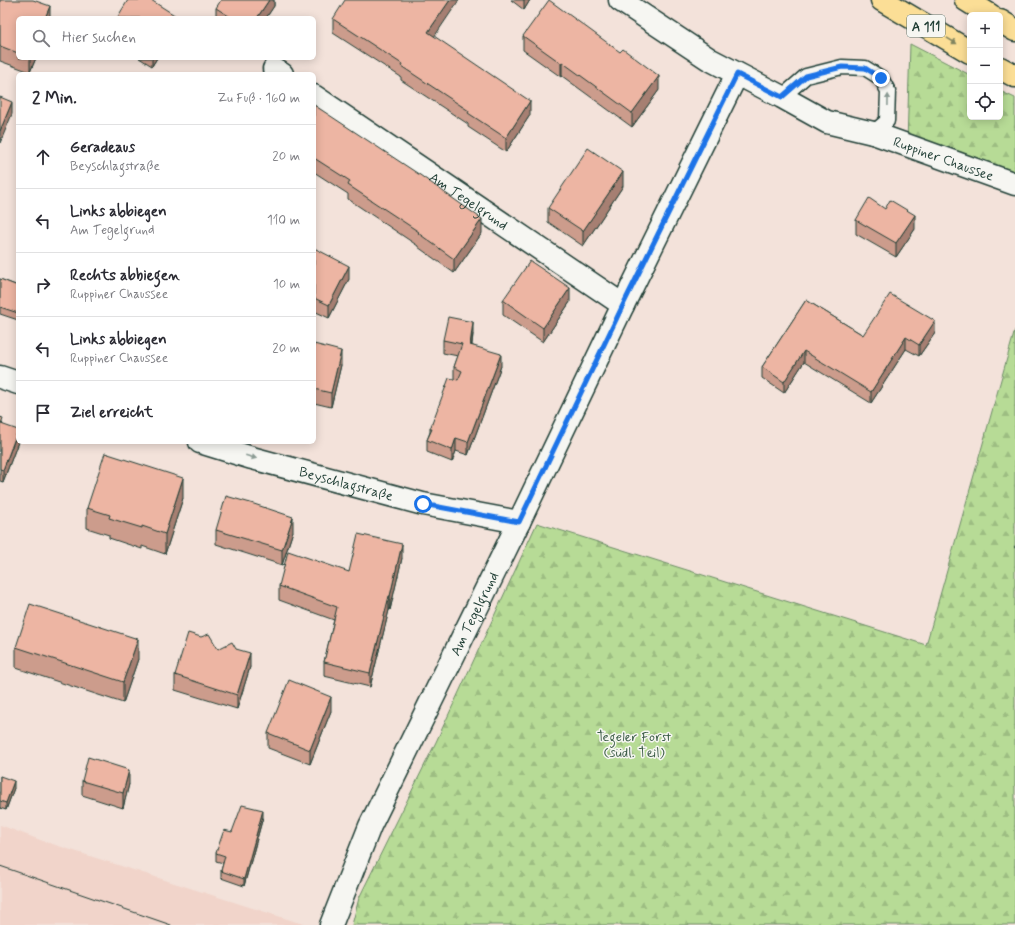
<!DOCTYPE html>
<html lang="de">
<head>
<meta charset="utf-8">
<style>
	:root { --surface:#fff; --page:#f2f2f3; --text:#2b2b33; --muted:#7c7c81; --line:#e1e1e2 }
	body { margin:0; font-family:Mynerve,sans-serif; background:var(--page); color:var(--text) }
	.controls { position:absolute; right:12px; top:12px; display:grid; overflow:hidden; border-radius:6px; box-shadow:0 2px 10px #0003 }
	.controls button { width:36px; height:36px; display:grid; place-items:center; padding:0; border:0; border-bottom:1px solid var(--line); background:var(--surface); color:var(--text); font:20px sans-serif }
	.stop { position:absolute; width:12px; height:12px; margin:-9px; border:3px solid #1a73e8; border-radius:50%; background:#fff }
	.stop.end { background:#1a73e8; border-color:#fff; box-shadow:0 1px 4px #0008 }
	.list { margin:0; padding:0; list-style:none }
	h2 { display:flex; justify-content:space-between; align-items:center; height:52px; margin:0; padding:0 16px; font-size:17px }
	h2 small { font-size:13px; font-weight:400; color:var(--muted) }
	.list li { display:grid; grid-template-columns:26px 1fr auto; gap:12px; align-items:center; box-sizing:border-box; height:64px; padding:0 16px; border-top:1px solid var(--line) }
	.list b { display:block; font-size:15px; white-space:nowrap }
	.list p { margin:0; font-size:13px; white-space:nowrap; color:var(--muted) }
	.list em { font-size:13px; font-style:normal; color:var(--muted) }
	.icon { flex:none; width:22px; height:22px; fill:none; stroke:currentColor; stroke-width:2; stroke-linecap:round; stroke-linejoin:round }
	.map { position:relative; flex:none; width:1015px; height:925px; overflow:hidden }
	.search { position:absolute; background:var(--surface); box-shadow:0 2px 10px #0003; left:16px; top:16px; width:300px; height:44px; display:flex; align-items:center; gap:10px; box-sizing:border-box; padding:0 14px; border-radius:6px; color:var(--muted); font-size:15px }
	.panel { position:absolute; background:var(--surface); box-shadow:0 2px 10px #0003; left:16px; top:72px; width:300px; height:372px; border-radius:6px }
	.map>svg:first-child { display:block }
	.built { fill:#f1d4ca }
	.forest { fill:url(#forest-firs); stroke:#6b8c65 }
	.lines { fill:none; stroke-linecap:round; stroke-linejoin:round }
	.lane-casing { stroke:#1f3d34; stroke-width:17 }
	.street-casing { stroke:#1f3d34; stroke-width:25 }
	.secondary-casing { stroke:#1f3d34; stroke-width:25 }
	.highway-casing { stroke:#1f3d34; stroke-width:25 }
	.path { stroke:#1f3d34; stroke-width:2.5; stroke-dasharray:4 3; stroke-linecap:butt }
	.lane { stroke:#f6f6f2; stroke-width:14 }
	.street { stroke:#f6f6f2; stroke-width:22 }
	.secondary { stroke:#f6f6f2; stroke-width:22 }
	.highway { stroke:#fbde96; stroke-width:22 }
	.tram { stroke:#1f3d34; stroke-width:1 }
	.wall { fill:#cc9c8c; stroke:#1f3d34 }
	.shaded-wall { fill:#a67f72; stroke:#1f3d34 }
	.building { fill:#edb5a3; stroke:#1f3d34 }
	.oneway { fill:#828560 }
	.oneway2 { fill:#8a9a93 }
	.route { stroke:#1a73e8; stroke-width:5 }
	.labels { text-anchor:middle; stroke-width:3; stroke-linejoin:round; paint-order:stroke }
	.shield { fill:#f6f6f2; stroke:#60746d; stroke-width:1 }
	.shield-label { font-size:13px; font-weight:bold; fill:#1f3d34 }
	.street-label { font-size:14px; fill:#1f3d34; stroke:#f6f6f2 }
	.park-label { font-size:14px; fill:#3d5d48; stroke:#f6f6f2 }
</style>
</head>
<body>
<div class="map">
<svg width="1015" height="925" viewBox="0 0 1015 925">
	<defs>
		<pattern id="forest-firs" width="22" height="20" patternUnits="userSpaceOnUse"><rect width="22" height="20" fill="#b7db96"/><path d="M5 1l3.5 6h-7zM16 11l3.5 6h-7z" fill="#9dbd82"/></pattern>
	</defs>
	<rect width="100%" height="100%" fill="#f3e2da"/>
	<filter id="ink" filterUnits="userSpaceOnUse"><feTurbulence type="fractalNoise" baseFrequency=".025" numOctaves="2"/><feDisplacementMap in="SourceGraphic" scale="8" xChannelSelector="R" yChannelSelector="G"/><feConvolveMatrix kernelMatrix="1 2 1 2 8 2 1 2 1" color-interpolation-filters="sRGB"/></filter>
	<g filter="url(#ink)">
		<path class="built" d="M0,825L43,841L306,925H0Z"/>
		<g class="forest">
			<path d="M910,44L970,75V117H1000V91L1015,98V184L907,144Z"/>
			<path d="M1015,330V925H352L359,898L436,742L537,523L926,645Z"/>
		</g>
		<g class="lines">
			<g class="lane-casing">
				<path id="lane" d="M782,97L806,76L842,67L865,68L881,78L888,91L887,121L873,133"/>
			</g>
			<g class="street-casing">
				<g id="street">
					<path d="M274,69L282,74"/>
					<path id="s1" d="M314,96L623,305"/>
					<path id="s2" d="M873,133L1015,184"/>
					<path d="M0,377L18,383"/>
					<path id="s3" d="M200,442L252,458L423,504L519,522"/>
					<path id="s4" d="M331,925L370,826L519,522L623,305L737,74"/>
				</g>
			</g>
			<g class="secondary-casing">
				<path id="secondary" d="M620,0L709,59L782,97L827,122L873,133"/>
			</g>
			<g class="highway-casing">
				<g id="highway">
					<path d="M882,0L970,52"/>
					<path d="M966,0L990,15"/>
					<path d="M1000,21L1015,30"/>
					<path d="M1000,68L1015,76"/>
				</g>
			</g>
			<path class="path" d="M1014,547H1015"/>
			<use href="#lane" class="lane"/>
			<use href="#street" class="street"/>
			<use href="#secondary" class="secondary"/>
			<use href="#highway" class="highway"/>
			<path class="tram" d="M0,866L171,925"/>
		</g>
		<g class="wall">
			<path d="M0,0L50,18H18V58H36L30,72L0,61Z"/>
			<path d="M274,0V6L266,18H216V8Z"/>
			<path d="M511,0H530L524,10Z"/>
			<path d="M333,19L434,37L530,115L506,152L468,127V124L401,80V77L333,33Z"/>
			<path d="M523,36L659,90L632,127L562,76L561,77L523,50Z"/>
			<path d="M139,58H157L152,66Z"/>
			<path d="M314,105L482,233L454,273L418,247V246L348,199V194L314,172Z"/>
			<path d="M623,186L583,246L548,222V208Z"/>
			<path d="M856,220L915,229L896,257L856,234Z"/>
			<path d="M314,248L349,279L329,318L314,311Z"/>
			<path d="M0,279L18,286V320L0,314Z"/>
			<path d="M503,300L570,302L543,342L503,315Z"/>
			<path d="M806,300L863,335L935,333L919,356L906,349L871,403L804,362L784,393L762,378V367Z"/>
			<path d="M473,334L472,345L501,366L468,455L456,451L452,462L427,452V440L430,432V429L454,379V367L458,356L443,353V340Z"/>
			<path d="M314,344L341,365L331,407L314,403Z"/>
			<path d="M0,417L3,425L18,442L3,482L0,481Z"/>
			<path d="M183,498L165,554L142,546V549L109,538V535L87,528V508Z"/>
			<path d="M216,530L293,531L282,565L216,544Z"/>
			<path d="M402,558L390,610H389L370,687L324,676V662L334,620L279,600V586L349,572Z"/>
			<path d="M16,647L138,659L123,703L16,668Z"/>
			<path d="M218,649H236L250,667L237,709L175,690V675Z"/>
			<path d="M331,711L310,764L268,748V733Z"/>
			<path d="M0,776L14,788L6,810L0,808Z"/>
			<path d="M82,781L129,784L123,808L82,795Z"/>
			<path d="M263,817L244,886L221,878V871L223,863L216,861V853L232,832Z"/>
		</g>
		<g class="shaded-wall">
			<path d="M269,0H274V6L266,18H257Z"/>
			<path d="M450,0H459L428,46V32Z"/>
			<path d="M524,0H530L524,10Z"/>
			<path d="M50,6V18H45Z"/>
			<path d="M30,58H36L30,72Z"/>
			<path d="M152,58H157L152,66Z"/>
			<path d="M562,62V76L561,77V63Z"/>
			<path d="M659,76V90L632,127V113Z"/>
			<path d="M530,101V115L506,152V138Z"/>
			<path d="M12,102V114L0,143V131Z"/>
			<path d="M623,172V186L583,246V231Z"/>
			<path d="M915,215V229L896,257V243Z"/>
			<path d="M482,219V233L454,273V259Z"/>
			<path d="M349,266V279L329,318V305Z"/>
			<path d="M570,288V302L543,342V328Z"/>
			<path d="M935,321V333L919,356V345Z"/>
			<path d="M473,322V334L470,357V345Z"/>
			<path d="M906,337V349L871,403V392Z"/>
			<path d="M341,351V365L331,407V393Z"/>
			<path d="M804,351V362L784,393V382Z"/>
			<path d="M501,354V366L468,455V442Z"/>
			<path d="M18,431V442L3,482V470Z"/>
			<path d="M456,438V451L452,462V450Z"/>
			<path d="M183,478V498L165,554V534Z"/>
			<path d="M293,517V531L282,565V550Z"/>
			<path d="M402,544V558L390,610V596Z"/>
			<path d="M389,596V610L370,687V673Z"/>
			<path d="M138,639V659L123,703V682Z"/>
			<path d="M250,653V667L237,709V695Z"/>
			<path d="M331,697V711L310,764V750Z"/>
			<path d="M129,770V784L123,808V793Z"/>
			<path d="M14,781V788L6,810V803Z"/>
			<path d="M263,810V817L244,886V879Z"/>
		</g>
		<g class="building">
			<path d="M0,0H33L50,6L45,18H18V53L0,46Z"/>
			<path d="M128,0H151L176,16L174,18H117Z"/>
			<path d="M221,0H269L257,18H232L216,8Z"/>
			<path d="M345,0H450L428,32L530,101L506,138L468,113L469,111L401,66L402,64L333,19Z"/>
			<path d="M549,0L620,52L623,49L659,76L632,113L562,62L561,63L523,36Z"/>
			<path d="M0,97L12,102L0,131Z"/>
			<path d="M314,105L420,175L482,219L454,259L418,233L419,232L348,185L350,181L314,158Z"/>
			<path d="M588,148L623,172L583,231L548,208Z"/>
			<path d="M869,198L885,209L890,200L915,215L896,243L856,220Z"/>
			<path d="M314,248L349,266L329,305L314,298Z"/>
			<path d="M530,261L570,288L543,328L503,300Z"/>
			<path d="M0,279L18,286V313L0,307Z"/>
			<path d="M890,294L935,321L919,345L906,337L871,392L804,351L784,382L762,367L806,300L863,335Z"/>
			<path d="M448,317L473,322L470,345L501,354L468,442L456,438L452,450L427,440L432,429H430L449,378L458,380L462,371L454,367L462,344L443,340Z"/>
			<path d="M314,344L341,351L331,393L314,389Z"/>
			<path d="M0,417L3,418L1,424L18,430L3,470L0,469Z"/>
			<path d="M105,453L183,478L165,534L142,526V528L109,518L110,515L87,508Z"/>
			<path d="M226,496L254,504L293,517L282,550L216,530Z"/>
			<path d="M358,534L402,544L390,596H389L370,673L324,662L337,607L279,586L288,551L349,572Z"/>
			<path d="M30,604L138,639L123,682L16,647Z"/>
			<path d="M188,633L201,637L209,634L218,649L232,642L236,649L250,653L237,695L175,675Z"/>
			<path d="M289,680L331,697L310,750L268,733Z"/>
			<path d="M88,757L129,770L123,793L82,781Z"/>
			<path d="M0,776L14,781L6,803L0,801Z"/>
			<path d="M242,805L263,810L244,879L221,871L225,856L216,853L224,830L232,832Z"/>
		</g>
		<defs><path id="oneway-solid" d="M-6-.8H1V-3.2L6.5 0L1 3.2V.8H-6Z"/></defs>
		<use class="oneway" href="#oneway-solid" transform="translate(952 41) rotate(31)"/>
		<g class="oneway2">
			<use href="#oneway-solid" transform="translate(888 100) rotate(-89)"/>
			<use href="#oneway-solid" transform="translate(251 457) rotate(16)"/>
		</g>
	</g>
	<g class="lines" filter="url(#ink)">
		<path class="route" d="M423,504L519,522L623,305L737,74L782,97L806,76L842,67L865,68L881,78"/>
	</g>
	<g class="labels">
		<rect class="shield" x="907" y="15" width="38" height="22" rx="3"/>
		<g class="shield-label">
			<text x="926" y="31">A 111</text>
		</g>
		<g class="street-label">
			<text dy="5" stroke="none"><textPath href="#s2" startOffset="75">Ruppiner Chaussee</textPath></text>
			<text dy="5" stroke="none"><textPath href="#s1" startOffset="187">Am Tegelgrund</textPath></text>
			<text dy="5" stroke="none"><textPath href="#s3" startOffset="152">Beyschlagstraße</textPath></text>
			<text dy="5" stroke="none"><textPath href="#s4" startOffset="343">Am Tegelgrund</textPath></text>
		</g>
		<g class="park-label">
			<text x="634" y="741">Tegeler Forst<tspan x="634" dy="16">(südl. Teil)</tspan></text>
		</g>
	</g>
</svg>
<div class="controls">
<button>+</button>
<button>−</button>
<button><svg class="icon" aria-label="locate" viewBox="0 0 24 24"><circle cx="12" cy="12" r="6"/><path d="M12 2v4M12 18v4M2 12h4M18 12h4"/></svg></button>
</div>
<div class="stop" style="left:423px;top:504px"></div>
<div class="stop end" style="left:881px;top:78px"></div>
<div class="search"><svg class="icon" aria-label="search" viewBox="0 0 24 24"><circle cx="10" cy="10" r="6"/><path d="M15 15l6 6"/></svg>Hier suchen</div>
<section class="panel">
<h2>2 Min.<small>Zu Fuß · 160 m</small></h2>
<ul class="list">
<li><svg class="icon" aria-label="ahead" viewBox="0 0 24 24"><path d="M12 20V5M6 11l6-6 6 6"/></svg><div><b>Geradeaus</b><p>Beyschlagstraße</p></div><em>20 m</em></li>
<li><svg class="icon" aria-label="left" viewBox="0 0 24 24"><path d="M17 20v-9H6M10 6l-5 5 5 5"/></svg><div><b>Links abbiegen</b><p>Am Tegelgrund</p></div><em>110 m</em></li>
<li><svg class="icon" aria-label="right" viewBox="0 0 24 24"><path d="M7 20v-9h11M14 6l5 5-5 5"/></svg><div><b>Rechts abbiegen</b><p>Ruppiner Chaussee</p></div><em>10 m</em></li>
<li><svg class="icon" aria-label="left" viewBox="0 0 24 24"><path d="M17 20v-9H6M10 6l-5 5 5 5"/></svg><div><b>Links abbiegen</b><p>Ruppiner Chaussee</p></div><em>20 m</em></li>
<li><svg class="icon" aria-label="arrive" viewBox="0 0 24 24"><path d="M6 21V4h12l-3 4 3 4H6"/></svg><div><b>Ziel erreicht</b></div></li>
</ul>
</section>
</div>
</body>
</html>
